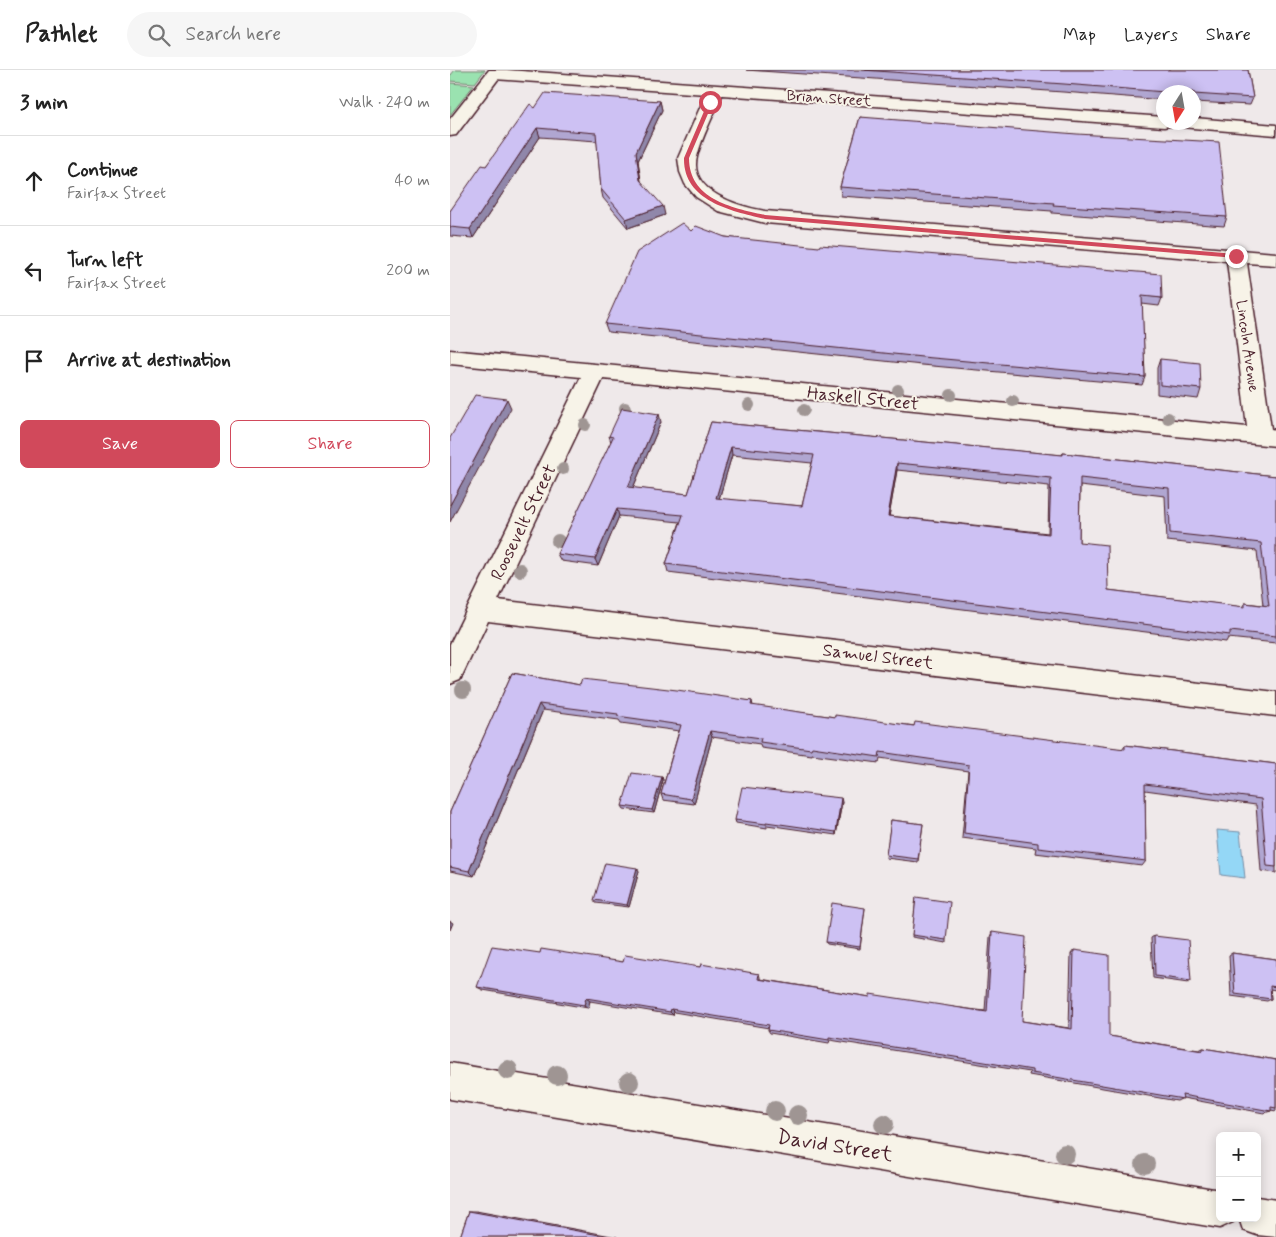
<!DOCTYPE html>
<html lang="en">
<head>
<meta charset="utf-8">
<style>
	:root { --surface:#fff; --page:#f6f6f6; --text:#222; --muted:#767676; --line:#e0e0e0; --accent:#d1495b }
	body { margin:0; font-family:Mynerve,sans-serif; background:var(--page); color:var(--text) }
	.controls { position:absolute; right:15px; bottom:15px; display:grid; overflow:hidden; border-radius:8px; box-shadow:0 2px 12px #0003 }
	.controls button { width:45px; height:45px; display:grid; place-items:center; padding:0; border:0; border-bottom:1px solid var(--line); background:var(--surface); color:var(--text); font:25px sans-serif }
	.compass { position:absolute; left:706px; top:15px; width:45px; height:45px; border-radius:50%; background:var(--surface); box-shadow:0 2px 12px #0003; rotate:191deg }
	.stop { position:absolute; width:15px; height:15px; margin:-11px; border:4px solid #d1495b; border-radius:50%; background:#fff }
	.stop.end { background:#d1495b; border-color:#fff; box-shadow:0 1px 5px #0008 }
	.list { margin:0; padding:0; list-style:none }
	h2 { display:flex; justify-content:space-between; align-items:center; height:65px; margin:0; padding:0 20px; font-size:21px }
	h2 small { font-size:16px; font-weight:400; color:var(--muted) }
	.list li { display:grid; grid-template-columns:32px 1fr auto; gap:15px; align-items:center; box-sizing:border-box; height:90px; padding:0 20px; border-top:1px solid var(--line) }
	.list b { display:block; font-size:19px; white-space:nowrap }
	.list p { margin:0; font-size:16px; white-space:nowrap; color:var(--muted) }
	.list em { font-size:16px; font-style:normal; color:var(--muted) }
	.actions { display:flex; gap:10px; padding:15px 20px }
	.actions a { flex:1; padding:11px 0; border:1px solid var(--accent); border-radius:8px; text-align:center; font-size:18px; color:var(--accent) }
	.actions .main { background:var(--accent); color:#fff }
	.icon { flex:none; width:28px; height:28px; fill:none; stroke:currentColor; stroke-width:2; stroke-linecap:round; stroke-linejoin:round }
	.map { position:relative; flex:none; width:826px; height:1167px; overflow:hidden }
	header { display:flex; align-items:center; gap:30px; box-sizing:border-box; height:70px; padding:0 25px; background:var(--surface); border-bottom:1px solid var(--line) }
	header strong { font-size:24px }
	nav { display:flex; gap:28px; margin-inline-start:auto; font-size:18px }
	.search { width:350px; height:45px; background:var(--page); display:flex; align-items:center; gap:12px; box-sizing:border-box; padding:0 18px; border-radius:28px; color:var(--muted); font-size:19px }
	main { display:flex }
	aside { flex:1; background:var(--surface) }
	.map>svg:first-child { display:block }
	.green { fill:#9ae2b0; stroke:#72806e }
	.water { fill:#94d7f6; stroke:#768da5 }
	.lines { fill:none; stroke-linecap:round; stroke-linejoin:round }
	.street-casing { stroke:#4a1f2b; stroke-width:3 }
	.secondary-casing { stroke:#4a1f2b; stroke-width:3 }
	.street { fill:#f7f3e8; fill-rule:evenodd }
	.secondary { fill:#f7f3e8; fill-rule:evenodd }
	.tree { fill:#9f9593 }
	.wall { fill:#b0a6d1; stroke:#4a1f2b; fill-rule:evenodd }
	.shaded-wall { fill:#9087aa; stroke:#4a1f2b }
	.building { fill:#cdc1f3; stroke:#4a1f2b; fill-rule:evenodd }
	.route { fill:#d1495b }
	.labels { text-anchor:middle; stroke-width:4; stroke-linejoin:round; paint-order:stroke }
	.far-street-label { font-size:15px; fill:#4a1f2b; stroke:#f7f3e8 }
	.street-label { font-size:18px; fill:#4a1f2b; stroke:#f7f3e8 }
	.near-street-label { font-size:21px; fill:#4a1f2b; stroke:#f7f3e8 }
</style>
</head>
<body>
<header>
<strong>Pathlet</strong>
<div class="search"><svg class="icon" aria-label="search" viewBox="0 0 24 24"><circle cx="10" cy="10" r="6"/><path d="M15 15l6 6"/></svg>Search here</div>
<nav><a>Map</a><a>Layers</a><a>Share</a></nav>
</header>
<main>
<aside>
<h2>3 min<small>Walk · 240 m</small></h2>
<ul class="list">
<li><svg class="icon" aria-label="ahead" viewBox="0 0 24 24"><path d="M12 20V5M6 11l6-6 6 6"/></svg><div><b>Continue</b><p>Fairfax Street</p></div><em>40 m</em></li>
<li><svg class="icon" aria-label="left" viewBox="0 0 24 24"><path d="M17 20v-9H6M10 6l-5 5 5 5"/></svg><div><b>Turn left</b><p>Fairfax Street</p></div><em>200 m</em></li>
<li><svg class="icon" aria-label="arrive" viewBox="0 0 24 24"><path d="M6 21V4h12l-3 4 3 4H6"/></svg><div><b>Arrive at destination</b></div></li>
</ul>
<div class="actions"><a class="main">Save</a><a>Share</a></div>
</aside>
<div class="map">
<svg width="826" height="1167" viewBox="0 0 826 1167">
	<rect width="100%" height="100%" fill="#efe9ea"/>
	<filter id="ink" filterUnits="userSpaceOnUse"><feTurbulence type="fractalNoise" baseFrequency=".02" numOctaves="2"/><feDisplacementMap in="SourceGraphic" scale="10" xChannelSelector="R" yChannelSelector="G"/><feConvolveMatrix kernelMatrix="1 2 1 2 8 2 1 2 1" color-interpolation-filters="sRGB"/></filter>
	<g filter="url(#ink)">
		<g class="green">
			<path d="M5,0H35L25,13L0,11V6Z"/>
			<path d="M0,13L24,15L0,45Z"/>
		</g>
		<path class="water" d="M767,760L790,762L795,808L771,805Z"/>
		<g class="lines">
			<g class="street-casing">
				<g id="street">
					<path d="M57,0L714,47V52H744V48L826,55V65L719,56L714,57L272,25C264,45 252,66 247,87C238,122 290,137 315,141L826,183V195L797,193L821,359L826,360V376L153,309L48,530L826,622V646L38,551L10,610L0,614V574L131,307L0,294V280L797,357L777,191L315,153L268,141L246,127L235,114L230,102L228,88L256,24L44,9L38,7L36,4L40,0Z"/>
					<path d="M0,993L770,1120V1148H785L783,1152L770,1158L0,1029Z"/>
					<path d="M807,1127L826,1130V1167L807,1165L793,1160L789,1148H807Z"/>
				</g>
			</g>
			<g class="secondary-casing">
				<path id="secondary" d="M39,0H55L6,65L0,66V49Z"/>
			</g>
			<use href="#street" class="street"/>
			<use href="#secondary" class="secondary"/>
		</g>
		<g class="tree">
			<circle cx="448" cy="320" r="6"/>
			<circle cx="501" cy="325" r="6"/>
			<circle cx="563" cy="331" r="6"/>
			<circle cx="299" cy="335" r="6"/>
			<circle cx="175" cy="338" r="6"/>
			<circle cx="354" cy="340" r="6"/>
			<circle cx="718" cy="348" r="6"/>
			<circle cx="135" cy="355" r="6"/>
			<circle cx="113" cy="399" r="6"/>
			<circle cx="108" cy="471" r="7"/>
			<circle cx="70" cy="500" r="7"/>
			<circle cx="13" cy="620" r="8"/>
			<circle cx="58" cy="1000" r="10"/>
			<circle cx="107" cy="1005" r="10"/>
			<circle cx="179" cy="1012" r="10"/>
			<circle cx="325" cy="1041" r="10"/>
			<circle cx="348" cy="1045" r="10"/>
			<circle cx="434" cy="1054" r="10"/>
			<circle cx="615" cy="1084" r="10"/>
			<circle cx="695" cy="1094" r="10"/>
		</g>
		<g class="wall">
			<path d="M296,0H798L803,28L800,35L744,32V22H714V30L613,22Z"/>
			<path d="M210,31L212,40L188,91L191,111L215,145L178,158L153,128L151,119L147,71L90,67L23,168L0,166V141L36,96L85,38Z"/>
			<path d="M410,47L777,147L774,156L602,143V141L391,126L390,117Z"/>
			<path d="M241,161L275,167L712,228L709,236L692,234L695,307L692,315L472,295L158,262L155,254Z"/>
			<path d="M710,289L751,319L748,329L707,324V298Z"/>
			<path d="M211,352L183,418L238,424L261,352L612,385L613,383L826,406V573L778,568L776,572L218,502L216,494L230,452L169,446L148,496L111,491L107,484L161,372L159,366ZM282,385L362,393L352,436L269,429ZM447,400L599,416L598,463L439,446ZM630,416L715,426L717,471L807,481L813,535L795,533L792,537L658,520L629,472Z"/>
			<path d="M62,603L130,615L302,631L303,636L385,647L672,679L675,675L826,694V803L811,801L806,735L695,720L696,791L692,796L585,783L586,778L512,768L518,701L430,688L429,693L362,684V685L311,678L310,674L262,667L244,734L213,730L211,724L229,661L171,653L169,650L93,640L24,806L0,801V742Z"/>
			<path d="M212,707L213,710L204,743L174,739L172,736Z"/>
			<path d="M392,732L386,765L317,755V758L286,753L285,750Z"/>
			<path d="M441,750L473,754L468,792L436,788Z"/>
			<path d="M187,798L189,801L179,837L146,833L144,830Z"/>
			<path d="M466,827L496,870V873L462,867Z"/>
			<path d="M415,838L410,879L377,874L376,872Z"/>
			<path d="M542,862L572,951L619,958L621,884L624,880L659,966L749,980L753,978L826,990V1041L821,1040V1041L814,1043L733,1028L727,1031L579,1005L580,1002L474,985L380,970L379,973L320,963L318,960L319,958L224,942L223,945L140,931L138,938L33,920L27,917L90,883L173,892L250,897L309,904L310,907V909L420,927L535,941L540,867Z"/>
			<path d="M704,866L741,911L738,913L703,908L701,868Z"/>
			<path d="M782,883L826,889V920L820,919L821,929L817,931L781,926L779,885Z"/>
			<path d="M19,1141H26L167,1167H10Z"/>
		</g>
		<g class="shaded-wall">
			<path d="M210,31L212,40L188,91L192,119L186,82Z"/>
			<path d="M87,58L90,67L23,168L20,159Z"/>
			<path d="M213,136L215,145L178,158L176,149Z"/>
			<path d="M57,329L61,338L0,452V435Z"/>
			<path d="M209,344L211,352L180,425L178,417Z"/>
			<path d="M281,377L282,385L267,436L266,428Z"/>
			<path d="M447,393V400L438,453V446Z"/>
			<path d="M167,439L169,446L148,496L145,489Z"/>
			<path d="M89,634L93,640L24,806L19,801Z"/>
			<path d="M260,661L262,667L244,734L241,729Z"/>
			<path d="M212,707L213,710L204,743L202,740Z"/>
			<path d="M391,728L392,732L386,765V762Z"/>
			<path d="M187,798L189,801L179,837L177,835Z"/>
			<path d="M0,851L3,853L0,860Z"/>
			<path d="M136,928L140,931L138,938L134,935Z"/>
			<path d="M221,939L224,942L223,945L220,942Z"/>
		</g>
		<g class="building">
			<path d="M412,0H798L803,28L744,24V22H715L614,14Z"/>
			<path d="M95,23L210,31L186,82L190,110L213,136L176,149L151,119L146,63L87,58L20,159L0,157V141L32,95L36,96L80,34L85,38Z"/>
			<path d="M410,47L627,64L769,72L777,147L603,135L604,133L390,117Z"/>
			<path d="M232,153L241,161L246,156L275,167L369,177L370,175L711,204L712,228L692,226L695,307L472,287L155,254L187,182Z"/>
			<path d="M710,289L750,293L751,319L710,315Z"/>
			<path d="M25,325L57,329L0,435V368Z"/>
			<path d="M172,338L209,344L178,417L238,424L261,352L613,385V383L826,406V566L780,561V565L216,494L233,445L167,439L145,489L107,484L163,367L159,366ZM281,377L364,385L352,436L266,428ZM447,393L601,408L599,464L438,446ZM630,408L719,418L720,463L811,473L819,536L795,533V537L658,520L657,475L629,472Z"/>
			<path d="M62,603L130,615L132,609L227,620L302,631L301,635L385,647V645L464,656L465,652L675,679V675L826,694V797L817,796L811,729L695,714L696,791L588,778V773L514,763L519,695L430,682L429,687L362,677L361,679L310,672L311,668L260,661L241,729L211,724L231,655L167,646L168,644L89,634L19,801L0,797V742Z"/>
			<path d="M182,703L212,707L202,740L172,736Z"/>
			<path d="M292,717L391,728L386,762L316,752V754L285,750Z"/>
			<path d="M441,750L473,754L468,789L436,785Z"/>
			<path d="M155,793L187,798L177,835L144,830Z"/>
			<path d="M466,827L500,832L496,870L462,865Z"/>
			<path d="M382,833L415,838L410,877L376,872Z"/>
			<path d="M542,862L576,867L572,951L622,959L624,880L659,885V966L753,981V978L826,990V1038L821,1037V1041L732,1025L733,1029L582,1003V1000L475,982L379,967V970L318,960L319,955L221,939L220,942L136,928L134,935L27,917L42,876L90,883L91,879L173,892L175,885L250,897L251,894L309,904L308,909L420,927V924L537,942Z"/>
			<path d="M704,866L738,870L741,911L705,906Z"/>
			<path d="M782,883L826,889V917L820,916L821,929L785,924Z"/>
			<path d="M19,1141L160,1167H10Z"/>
		</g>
	</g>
	<path class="route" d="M260,30L263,32L239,88C239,129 282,138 315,145L786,184L789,186L786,188L315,149C281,141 233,131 234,88L258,32Z"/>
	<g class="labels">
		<g class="far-street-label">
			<text transform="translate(379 28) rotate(4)" y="5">Brian Street</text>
			<text transform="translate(798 276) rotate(82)" y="5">Lincoln Avenue</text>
		</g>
		<g class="street-label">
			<text transform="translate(413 328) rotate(6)" y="6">Haskell Street</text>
			<text transform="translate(73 452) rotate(-64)" y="6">Roosevelt Street</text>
			<text transform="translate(428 586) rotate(7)" y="6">Samuel Street</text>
		</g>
		<g class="near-street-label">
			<text transform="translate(385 1075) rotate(9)" y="7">David Street</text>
		</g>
	</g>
</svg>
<div class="controls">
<button>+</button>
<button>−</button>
</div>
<svg class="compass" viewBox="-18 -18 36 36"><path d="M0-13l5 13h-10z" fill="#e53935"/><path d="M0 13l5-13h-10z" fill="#767676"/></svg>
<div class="stop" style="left:260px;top:32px"></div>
<div class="stop end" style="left:786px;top:186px"></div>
</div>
</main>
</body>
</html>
